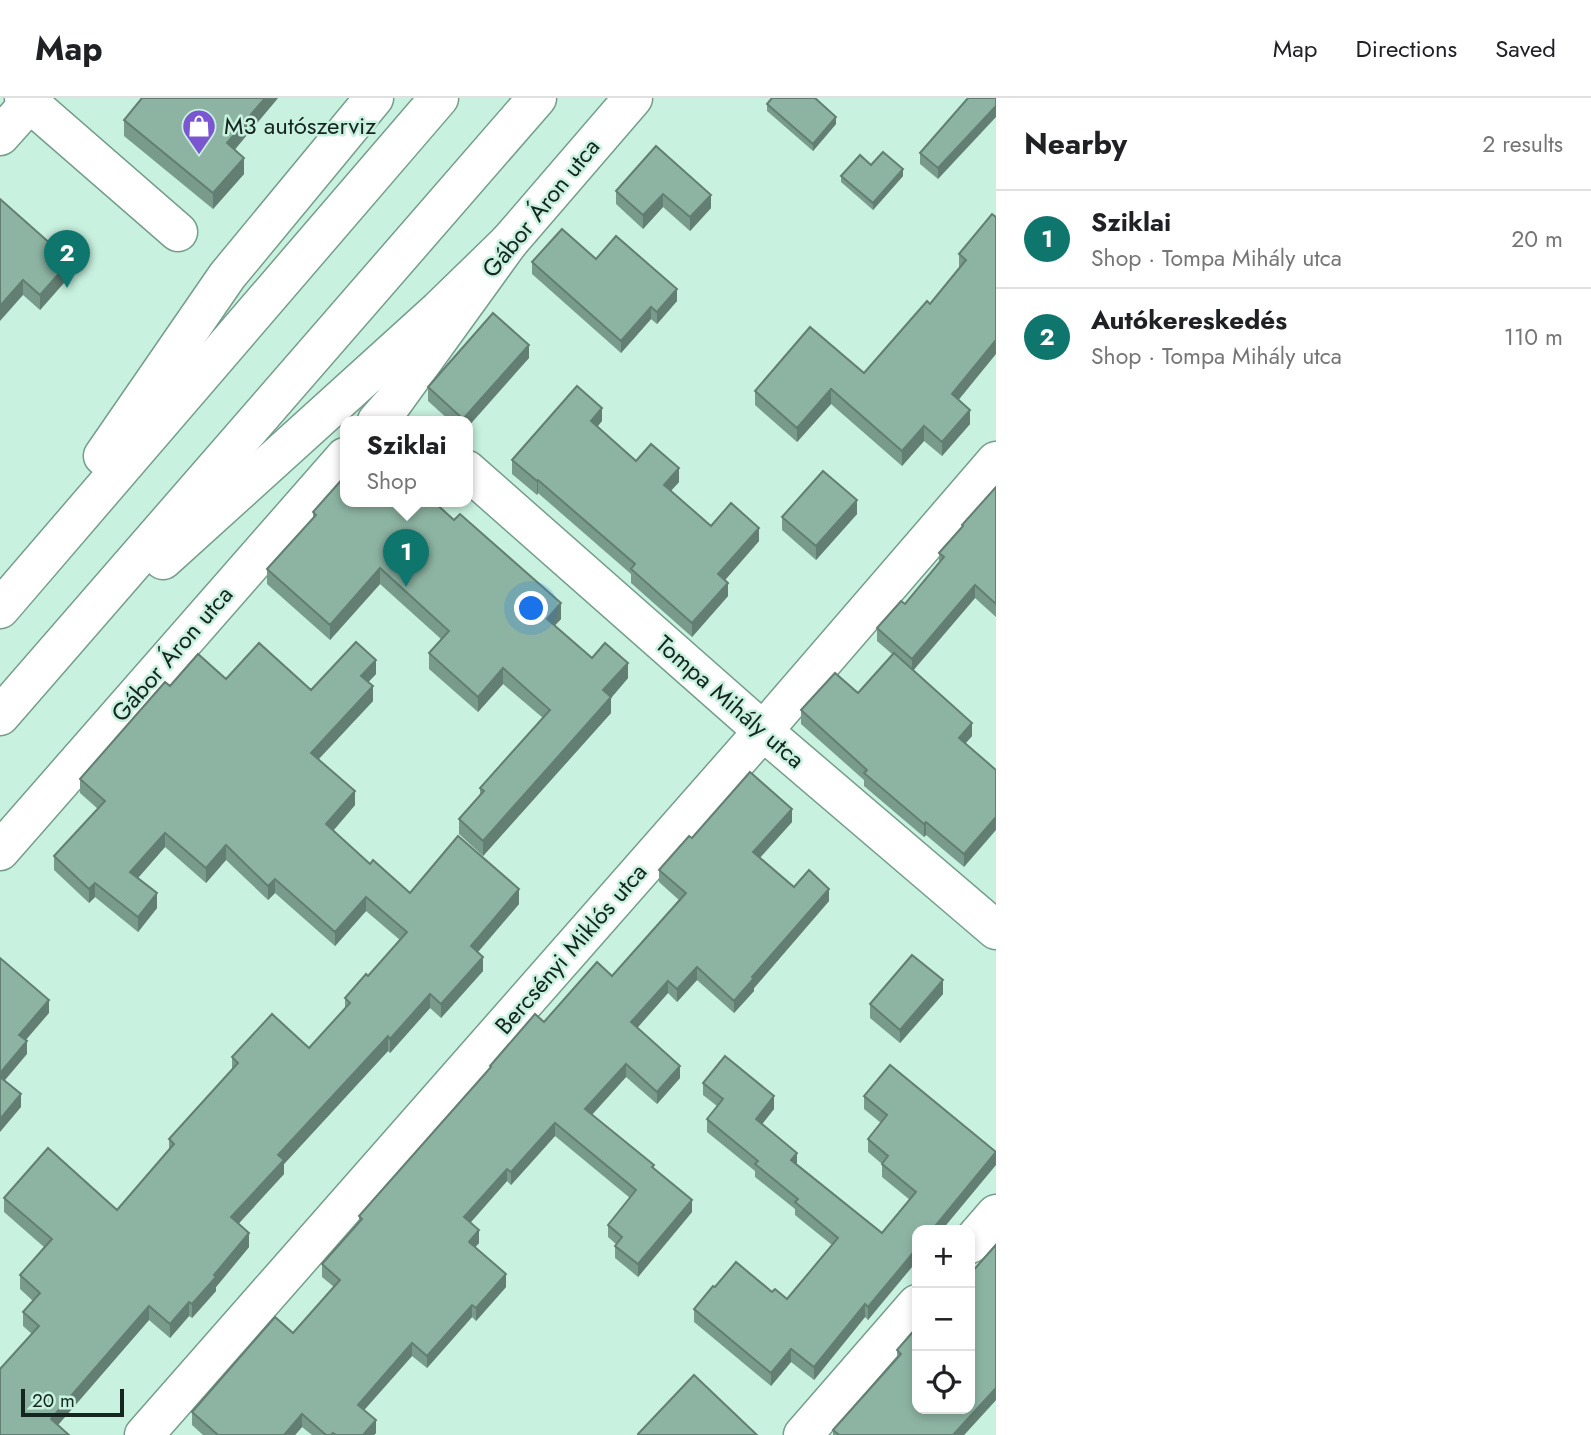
<!DOCTYPE html>
<html lang="en">
<head>
<meta charset="utf-8">
<style>
	:root { --surface:#fff; --page:#f6f6f6; --text:#202124; --muted:#757577; --line:#e0e0e0; --accent:#0f766e }
	body { margin:0; font-family:Jost,sans-serif; background:var(--page); color:var(--text) }
	.controls { position:absolute; right:21px; bottom:21px; display:grid; overflow:hidden; border-radius:14px; box-shadow:0 4px 10px #0003 }
	.controls button { width:63px; height:63px; display:grid; place-items:center; padding:0; border:0; border-bottom:2px solid var(--line); background:var(--surface); color:var(--text); font:35px sans-serif }
	.scale { position:absolute; left:21px; bottom:18px; width:103px; box-sizing:border-box; padding-left:7px; border:4px solid #15251f; border-top:0; font-size:19px; line-height:24px; white-space:nowrap; color:#15251f; -webkit-text-stroke:5px #c8f1df; paint-order:stroke }
	.you { position:absolute; left:532px; top:511px; width:24px; height:24px; margin:-18px; border:5px solid #fff; border-radius:50%; background:#1a73e8; box-shadow:0 0 0 10px #1a73e833 }
	.badge { display:grid; place-items:center; width:46px; height:46px; border-radius:50%; background:var(--accent); color:#fff; font-size:23px; font-weight:700 }
	.pin { position:absolute; translate:-50% -58px; filter:drop-shadow(0 2px 4px #0008) }
	.pin::after { content:''; position:absolute; top:37px; width:24px; height:21px; background:inherit; clip-path:polygon(0 0,100% 0,50% 100%) }
	.popup { position:absolute; left:340px; top:318px; width:133px; height:91px; box-sizing:border-box; display:grid; place-content:center; border-radius:14px; background:var(--surface); filter:drop-shadow(0 2px 5px #0005); font-size:23px; white-space:nowrap; color:var(--muted) }
	.popup b { font-size:26px; color:var(--text) }
	.popup::after { content:''; position:absolute; left:50%; top:100%; margin-left:-14px; border:14px solid transparent; border-top-color:var(--surface) }
	.list { margin:0; padding:0; list-style:none }
	h2 { display:flex; justify-content:space-between; align-items:center; height:91px; margin:0; padding:0 28px; font-size:30px }
	h2 small { font-size:23px; font-weight:400; color:var(--muted) }
	.list li { display:grid; grid-template-columns:46px 1fr auto; gap:21px; align-items:center; box-sizing:border-box; height:98px; padding:0 28px; border-top:2px solid var(--line) }
	.list b { display:block; font-size:26px; white-space:nowrap }
	.list p { margin:0; font-size:23px; white-space:nowrap; color:var(--muted) }
	.list em { font-size:23px; font-style:normal; color:var(--muted) }
	.icon { flex:none; width:38px; height:38px; fill:none; stroke:currentColor; stroke-width:2; stroke-linecap:round; stroke-linejoin:round }
	.map { position:relative; flex:none; width:996px; height:1337px; overflow:hidden }
	header { display:flex; align-items:center; gap:42px; box-sizing:border-box; height:98px; padding:0 35px; background:var(--surface); border-bottom:2px solid var(--line) }
	header strong { font-size:33px }
	nav { display:flex; gap:38px; margin-inline-start:auto; font-size:24px }
	main { display:flex }
	aside { flex:1; background:var(--surface) }
	.map>svg:first-child { display:block }
	.lines { fill:none; stroke-linecap:round; stroke-linejoin:round }
	.minor-casing { stroke:#769d8c; stroke-width:41 }
	.major-casing { stroke:#769d8c; stroke-width:41 }
	.minor { stroke:#fff; stroke-width:38 }
	.major { stroke:#fff; stroke-width:38 }
	.wall { fill:#799b8c }
	.shaded-wall { fill:#637e72 }
	.building { fill:#8db4a3; stroke:#637e72; stroke-width:2 }
	.labels { text-anchor:middle; stroke-width:5; stroke-linejoin:round; paint-order:stroke }
	.poi-label { font-size:24px; fill:#15251f; stroke:#c8f1df; text-anchor:start }
	.street-label { font-size:24px; fill:#15251f; stroke:#c8f1df }
</style>
</head>
<body>
<header>
<strong>Map</strong>
<nav><a>Map</a><a>Directions</a><a>Saved</a></nav>
</header>
<main>
<div class="map">
<svg width="996" height="1337" viewBox="0 0 996 1337">
	<rect width="100%" height="100%" fill="#c8f1df"/>
	<g class="lines">
		<g class="minor-casing">
			<g id="minor">
				<path d="M24,0L178,134"/>
				<path d="M0,38L34,0"/>
				<path d="M377,323L392,306L509,144L633,0"/>
				<path d="M467,372L763,633L996,832"/>
				<path d="M0,753L345,359"/>
				<path d="M970,1146L996,1116"/>
				<path d="M144,1337L763,633L996,363"/>
				<path d="M803,1337L917,1206"/>
			</g>
		</g>
		<g class="major-casing">
			<g id="major">
				<path d="M103,358L227,178L374,0"/>
				<path d="M163,462L439,212L509,144"/>
				<path d="M0,511L439,0"/>
				<path d="M0,618L537,0"/>
			</g>
		</g>
		<use href="#minor" class="minor"/>
		<use href="#major" class="major"/>
	</g>
	<g class="wall">
		<path d="M142,0H278L234,52L244,76L213,111L124,38V22Z"/>
		<path d="M968,0L938,81L920,66V55Z"/>
		<path d="M767,6L836,26L813,53L767,13Z"/>
		<path d="M656,48L711,110L690,133L663,109L643,131L616,106V93Z"/>
		<path d="M871,67L903,78L873,112L841,84V78Z"/>
		<path d="M0,101L70,178L40,212L23,197Z"/>
		<path d="M992,116L958,302L970,326L942,358L924,343L902,368L831,306L797,344L755,307V293L864,275L930,206L959,170V156Z"/>
		<path d="M596,161L677,203L657,226L651,221L621,255L532,176V164Z"/>
		<path d="M529,260L467,323H450L428,303V289Z"/>
		<path d="M602,323L597,329L636,363L679,384L671,393L711,428L759,443L725,482L728,498L692,539L631,485V476L538,395L537,397L512,376V362Z"/>
		<path d="M996,389V519L975,500L913,572L972,638L965,645L964,769L926,737L924,739L864,688V682L801,626V612L858,595L892,556L877,543V530L905,506L939,465V455L962,429V427Z"/>
		<path d="M313,414L561,521L555,527L592,560L628,580L611,600V615L483,758L459,736V721L480,696V690L543,620L503,586L478,614L429,571V555L441,541L380,486L330,542L267,486V471L313,421Z"/>
		<path d="M857,416L816,462L782,432V419Z"/>
		<path d="M376,576L368,584L373,603L319,661L355,707L333,733L370,766L410,795L519,806L478,854L483,873L441,920L430,910L390,955L388,953L284,1066V1076L238,1126L249,1149L216,1189V1193L192,1220L189,1218L170,1240L149,1222L58,1327L0,1337L32,1236L23,1228V1214L33,1203L20,1191V1177L44,1149L4,1114V1100L117,1112L169,1053V1041L232,972V959L309,950L345,912V900L368,878L400,842L366,813L335,848L275,795L268,802L226,762L206,785L165,749L138,780L157,810L138,834L95,799L89,805L54,772V758L98,711L80,695V681L170,588L226,581L311,592Z"/>
		<path d="M792,724L760,760L794,789L829,803L754,890V893L734,915L697,882L677,904L668,895L637,930L680,980L657,1006L626,979L592,1017L654,1070L692,1114L638,1179L615,1160V1148L616,1146L608,1139V1127L630,1100L555,1038L511,1087L507,1083L470,1125L479,1145L475,1149L506,1189L476,1223L472,1219L427,1270L412,1258L364,1312L376,1335L374,1337H312L302,1329L295,1337H203L192,1327V1314L293,1235L334,1189L322,1179V1166L359,1124V1118L490,971V968L544,924L612,878L679,802L659,784V772L692,740Z"/>
		<path d="M943,896L900,945L870,920V906Z"/>
		<path d="M703,985L774,1011L762,1026L797,1066L882,1135L910,1102L882,1079V1066L868,1054V1041L881,1025L864,1011V998L996,1054L868,1222L865,1219L814,1282L791,1264L771,1288L694,1224V1211L715,1189L772,1194L787,1201L832,1147L795,1117V1111L755,1079V1073L707,1034V1021L717,1008L703,997Z"/>
		<path d="M897,1252L996,1302L964,1337H833V1332L897,1261Z"/>
	</g>
	<g class="shaded-wall">
		<path d="M265,0H278L227,61V45Z"/>
		<path d="M996,8V19L938,81V70Z"/>
		<path d="M836,19V26L813,53V46Z"/>
		<path d="M244,60V76L213,111V95Z"/>
		<path d="M903,71V78L873,112V105Z"/>
		<path d="M663,96V109L643,131V117Z"/>
		<path d="M711,97V110L690,133V119Z"/>
		<path d="M70,163V178L40,212V197Z"/>
		<path d="M23,182V197L0,223V208Z"/>
		<path d="M677,191V203L657,226V214Z"/>
		<path d="M651,209V221L621,255V243Z"/>
		<path d="M996,242V256L952,310V296Z"/>
		<path d="M529,247V260L467,330V323H463V321Z"/>
		<path d="M831,291V306L797,344V330Z"/>
		<path d="M602,310V323L591,336V323Z"/>
		<path d="M970,312V326L942,358V344Z"/>
		<path d="M924,328V343L902,368V353Z"/>
		<path d="M679,370V384L664,400V387Z"/>
		<path d="M538,382V395L537,397V383Z"/>
		<path d="M857,402V416L816,462V448Z"/>
		<path d="M759,430V443L718,490V476Z"/>
		<path d="M380,470V486L330,542V527Z"/>
		<path d="M728,485V498L692,539V525Z"/>
		<path d="M975,487V500L912,574V561Z"/>
		<path d="M561,505V521L547,536V521Z"/>
		<path d="M376,562V576L361,592V578Z"/>
		<path d="M628,565V580L611,600V615L483,758V743L603,592Z"/>
		<path d="M503,570V586L478,614V599Z"/>
		<path d="M373,588V603L311,669V655Z"/>
		<path d="M972,625V638L959,653V640Z"/>
		<path d="M355,693V707L326,741V726Z"/>
		<path d="M792,711V724L753,767V754Z"/>
		<path d="M996,719V732L964,769V756Z"/>
		<path d="M926,724V737L924,739V726Z"/>
		<path d="M165,735V749L130,789V774Z"/>
		<path d="M226,747V762L206,785V770Z"/>
		<path d="M275,781V795L268,802V788Z"/>
		<path d="M95,785V799L89,805V791Z"/>
		<path d="M519,791V806L471,862V848Z"/>
		<path d="M829,791V803L754,890V893L734,915V903L752,879Z"/>
		<path d="M157,795V810L138,834V819Z"/>
		<path d="M366,799V813L335,848V834Z"/>
		<path d="M483,859V873L441,920V906Z"/>
		<path d="M697,869V882L677,904V891Z"/>
		<path d="M943,882V896L900,945V932Z"/>
		<path d="M668,883V895L631,937V924Z"/>
		<path d="M430,896V910L390,955V941Z"/>
		<path d="M49,902V915L19,950V937Z"/>
		<path d="M388,938V953L284,1066V1076L231,1134V1119L278,1057Z"/>
		<path d="M27,943V956L0,988V975Z"/>
		<path d="M626,966V979L585,1024V1011Z"/>
		<path d="M680,968V980L657,1006V994Z"/>
		<path d="M21,996V1009L0,1034V1021Z"/>
		<path d="M774,998V1011L756,1034V1021Z"/>
		<path d="M555,1025V1038L511,1087V1074Z"/>
		<path d="M996,1054V1067L942,1132H932Z"/>
		<path d="M797,1055V1067L791,1062Z"/>
		<path d="M507,1071V1083L464,1132V1119Z"/>
		<path d="M692,1102V1114L638,1179V1166Z"/>
		<path d="M479,1132V1145L469,1156V1144Z"/>
		<path d="M249,1135V1149L216,1189V1193L192,1220V1206L214,1177Z"/>
		<path d="M917,1150V1163L868,1222V1209Z"/>
		<path d="M506,1176V1189L476,1223V1210Z"/>
		<path d="M189,1204V1218L170,1240V1226Z"/>
		<path d="M865,1206V1219L814,1282V1269Z"/>
		<path d="M472,1207V1219L427,1270V1258Z"/>
		<path d="M149,1208V1222L51,1335V1321Z"/>
		<path d="M412,1245V1258L358,1319V1307Z"/>
		<path d="M791,1251V1264L771,1288V1275Z"/>
		<path d="M996,1290V1302L964,1337H953Z"/>
		<path d="M302,1316V1329L295,1337H284Z"/>
		<path d="M376,1322V1335L374,1337H363Z"/>
	</g>
	<g class="building">
		<path d="M142,0H265L227,45L244,60L213,95L124,22Z"/>
		<path d="M772,0H815L836,19L813,46L767,6Z"/>
		<path d="M968,0H996V8L938,70L920,55Z"/>
		<path d="M656,48L711,97L690,119L663,96L643,117L616,93Z"/>
		<path d="M883,54L903,71L873,105L841,78L860,57L871,67Z"/>
		<path d="M0,101L70,163L40,197L23,182L0,208Z"/>
		<path d="M992,116L996,119V242L952,296L970,312L942,344L924,328L902,353L831,291L797,330L755,293L810,229L864,275L927,203L930,206L966,162L959,156Z"/>
		<path d="M562,131L596,161L616,138L677,191L657,214L651,209L621,243L532,164Z"/>
		<path d="M493,215L529,247L463,321L428,289Z"/>
		<path d="M577,288L602,310L591,323L636,363L651,346L679,370L664,387L711,428L731,405L759,430L718,476L728,485L692,525L631,471L635,466L538,382L537,383L512,362Z"/>
		<path d="M823,373L857,402L816,448L782,419Z"/>
		<path d="M345,378V403H433L454,422L460,416L561,505L547,521L592,560L605,545L628,565L603,592L611,599L483,743L459,721L484,693L480,690L550,612L503,570L478,599L429,555L449,533L380,470L330,527L267,471L316,417L313,414Z"/>
		<path d="M996,389V506L975,487L912,561L877,530L901,503L905,506L944,459L939,455L963,428L962,427Z"/>
		<path d="M356,544L376,562L361,578L373,588L311,655L355,693L326,726L370,766L373,762L410,795L458,738L519,791L471,848L483,859L441,906L430,896L390,941L388,938L278,1057L284,1062L231,1119L249,1135L214,1177L216,1179L192,1206L189,1204L170,1226L149,1208L51,1321L69,1337H0V1271L39,1228L23,1214L40,1195L20,1177L52,1141L4,1100L48,1050L117,1112L174,1046L169,1041L238,965L232,959L272,916L309,950L350,905L345,900L366,876L368,878L407,834L366,799L335,834L275,781L268,788L226,747L206,770L165,735L130,774L157,795L138,819L95,785L89,791L54,758L105,703L80,681L165,584L170,588L198,556L226,581L259,545L311,592Z"/>
		<path d="M894,555L972,625L959,640L996,672V719L964,756L926,724L924,726L864,675L867,672L801,612L835,575L858,595Z"/>
		<path d="M750,674L792,711L753,754L794,789L809,772L829,791L752,879L754,880L734,903L697,869L677,891L668,883L631,924L680,968L657,994L626,966L585,1011L654,1067L652,1069L692,1102L638,1166L615,1148L622,1139L608,1127L636,1092L555,1025L511,1074L507,1071L464,1119L479,1132L469,1144L506,1176L476,1210L472,1207L427,1258L412,1245L358,1307L376,1322L363,1337H336L333,1335L331,1337H326L302,1316L284,1337H218L192,1314L275,1219L293,1235L340,1182L322,1166L362,1121L359,1118L491,969L490,968L535,916L544,924L597,864L612,878L686,795L659,772L689,738L692,740Z"/>
		<path d="M912,857L943,882L900,932L870,906Z"/>
		<path d="M0,860L49,902L19,937L27,943L0,975Z"/>
		<path d="M725,958L774,998L756,1021L797,1055L791,1062L882,1135L916,1094L882,1066L888,1058L868,1041L887,1017L864,998L890,967L996,1054L932,1132H917V1150L868,1209L865,1206L814,1269L791,1251L771,1275L694,1211L713,1188L715,1189L736,1164L772,1194L775,1191L787,1201L838,1140L795,1104L798,1101L755,1066L758,1063L707,1021L723,1001L703,985Z"/>
		<path d="M0,979L21,996L0,1021Z"/>
		<path d="M996,1147V1290L953,1337H839L833,1332L901,1256L897,1252L917,1229V1311H970V1176Z"/>
		<path d="M694,1277L757,1337H639L638,1336Z"/>
	</g>
	<defs>
		<g id="shop-pin" transform="scale(1.75)"><path d="M0 17L-7.5 6A9.5 9.5 0 1 1 7.5 6Z" fill="#7a57d1" stroke="#c8f1df"/><path d="M-5-2.5h2.3a2.7 3.5 0 0 1 5.4 0H5L5.5 6h-11ZM-1.5-2.5h3a1.5 2.3 0 0 0-3 0Z" fill="#fff"/></g>
	</defs>
	<g fill-rule="evenodd">
		<use href="#shop-pin" x="199" y="28"/>
	</g>
	<g class="labels">
		<g class="poi-label">
			<text x="224" y="36">M3 autószerviz</text>
		</g>
		<g class="street-label">
			<text transform="translate(541 110) rotate(-51)" y="8">Gábor Áron utca</text>
			<text transform="translate(172 556) rotate(-49)" y="8">Gábor Áron utca</text>
			<text transform="translate(730 604) rotate(41)" y="8">Tompa Mihály utca</text>
			<text transform="translate(571 851) rotate(-49)" y="8">Bercsényi Miklós utca</text>
		</g>
	</g>
</svg>
<div class="controls">
<button>+</button>
<button>−</button>
<button><svg class="icon" aria-label="locate" viewBox="0 0 24 24"><circle cx="12" cy="12" r="6"/><path d="M12 2v4M12 18v4M2 12h4M18 12h4"/></svg></button>
</div>
<div class="scale">20 m</div>
<div class="you"></div>
<div class="pin badge" style="left:406px;top:489px">1</div>
<div class="popup"><b>Sziklai</b>Shop</div>
<div class="pin badge" style="left:67px;top:190px">2</div>
</div>
<aside>
<h2>Nearby<small>2 results</small></h2>
<ul class="list">
<li><span class="badge">1</span><div><b>Sziklai</b><p>Shop · Tompa Mihály utca</p></div><em>20 m</em></li>
<li><span class="badge">2</span><div><b>Autókereskedés</b><p>Shop · Tompa Mihály utca</p></div><em>110 m</em></li>
</ul>
</aside>
</main>
</body>
</html>
